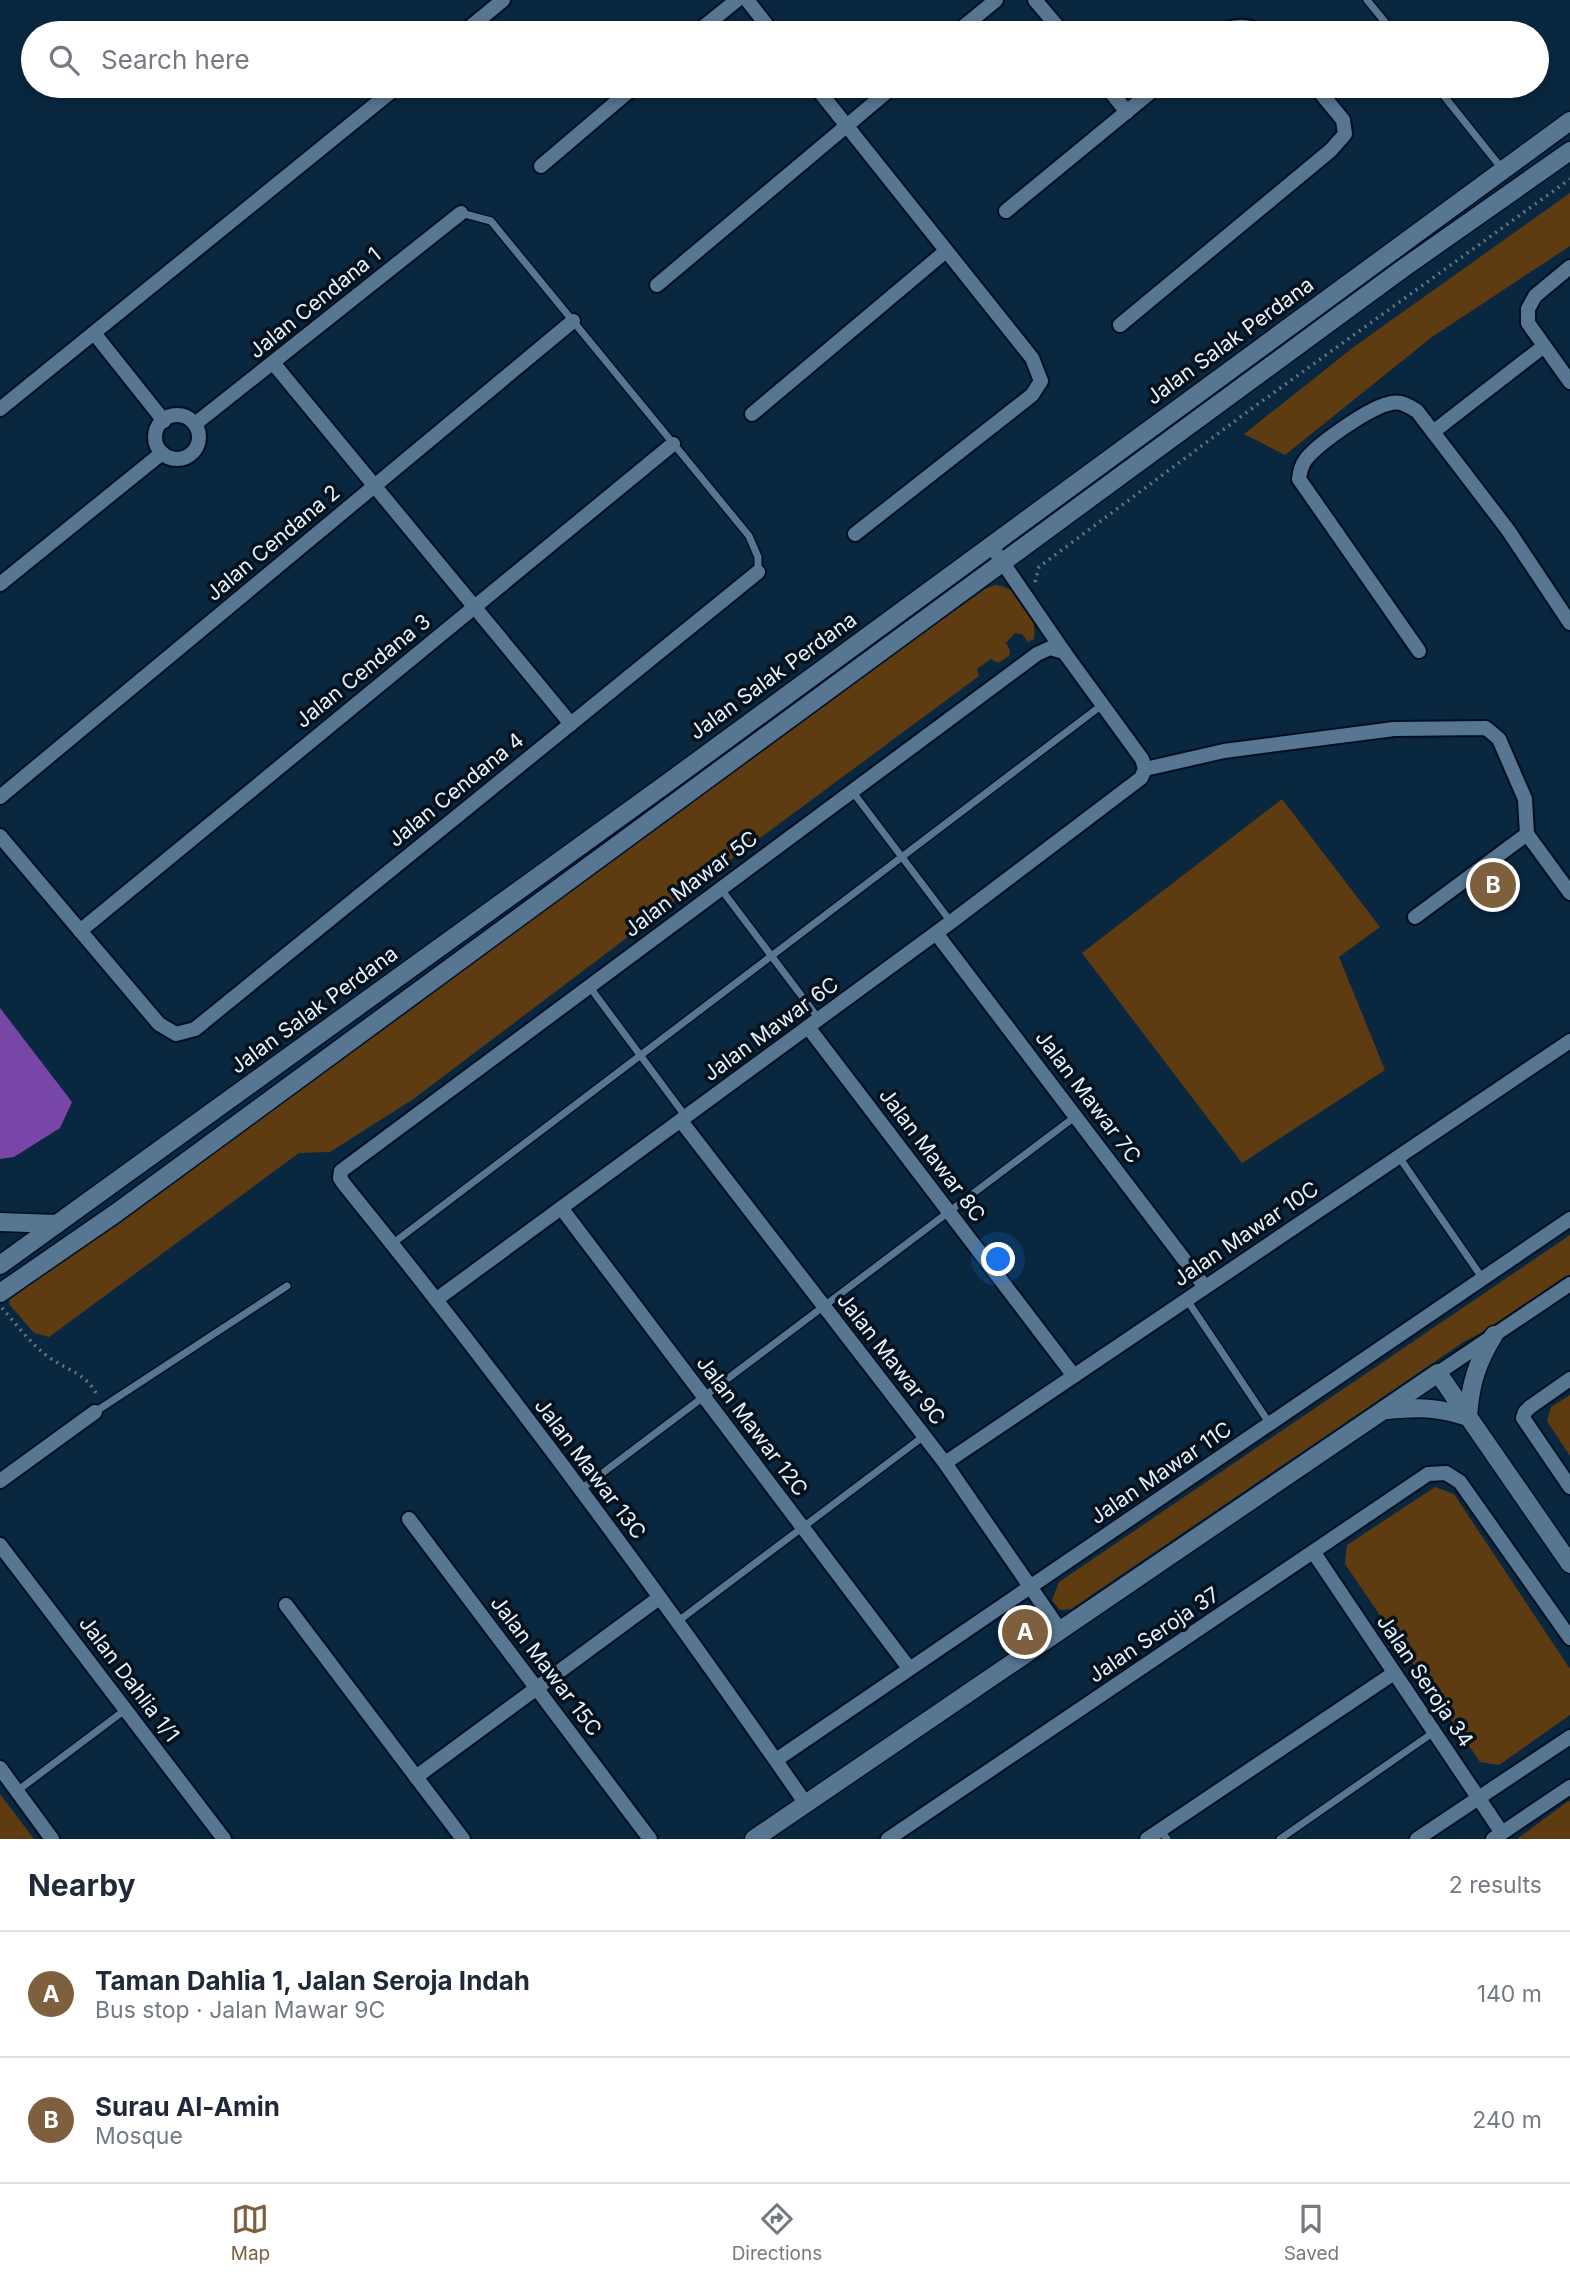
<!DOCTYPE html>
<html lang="en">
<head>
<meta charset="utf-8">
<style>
	:root { --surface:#fff; --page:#f2f2f3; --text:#1f2937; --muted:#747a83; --line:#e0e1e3; --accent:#7f603e }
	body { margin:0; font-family:Inter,sans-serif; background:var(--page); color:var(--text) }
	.you { position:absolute; left:999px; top:1260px; width:24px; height:24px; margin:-18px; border:5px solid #fff; border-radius:50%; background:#1a73e8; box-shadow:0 0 0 10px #1a73e833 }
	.badge { display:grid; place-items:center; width:46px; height:46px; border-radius:50%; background:var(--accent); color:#fff; font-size:23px; font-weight:700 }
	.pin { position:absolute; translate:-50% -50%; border:4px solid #fff; box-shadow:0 2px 7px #0006 }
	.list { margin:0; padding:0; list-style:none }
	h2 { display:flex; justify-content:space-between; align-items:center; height:91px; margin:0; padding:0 28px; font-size:30px }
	h2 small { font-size:23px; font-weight:400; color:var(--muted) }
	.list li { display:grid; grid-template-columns:46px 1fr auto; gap:21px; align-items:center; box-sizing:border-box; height:126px; padding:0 28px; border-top:2px solid var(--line) }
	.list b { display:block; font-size:26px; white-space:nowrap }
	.list p { margin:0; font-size:23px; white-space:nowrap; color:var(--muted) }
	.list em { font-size:23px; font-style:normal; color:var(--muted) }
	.icon { flex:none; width:38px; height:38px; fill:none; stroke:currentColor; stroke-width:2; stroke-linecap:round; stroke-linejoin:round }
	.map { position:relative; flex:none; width:1570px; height:1839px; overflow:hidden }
	.search { position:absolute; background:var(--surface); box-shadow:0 4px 10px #0003; left:21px; right:21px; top:21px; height:77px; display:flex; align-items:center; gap:18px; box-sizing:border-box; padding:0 24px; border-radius:38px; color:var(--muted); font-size:26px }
	.sheet { height:343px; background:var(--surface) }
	nav { display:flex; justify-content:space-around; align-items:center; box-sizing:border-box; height:98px; border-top:2px solid var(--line); background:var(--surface); font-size:19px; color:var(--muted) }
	nav a { display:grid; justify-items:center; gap:4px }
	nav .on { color:var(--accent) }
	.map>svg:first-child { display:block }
	.green { fill:#5f3b12 }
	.water { fill:#7846a6 }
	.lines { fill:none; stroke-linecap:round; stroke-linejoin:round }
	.service-casing { stroke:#000f20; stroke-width:10 }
	.minor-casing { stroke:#000f20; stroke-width:18 }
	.tertiary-casing { stroke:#000f20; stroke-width:21 }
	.path { stroke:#61788b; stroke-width:3.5; stroke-dasharray:2 5; stroke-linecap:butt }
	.service { stroke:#577692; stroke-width:7 }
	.minor { stroke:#577692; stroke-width:14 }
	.tertiary { stroke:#577692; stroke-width:18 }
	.labels { text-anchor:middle; stroke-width:7; stroke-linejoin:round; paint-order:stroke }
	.street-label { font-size:21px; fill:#e5f2ff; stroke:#04101a }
</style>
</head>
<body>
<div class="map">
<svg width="1570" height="1839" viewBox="0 0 1570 1839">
	<rect width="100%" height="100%" fill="#09273f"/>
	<g class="green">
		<path d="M1570,193V246L1432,337L1285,455L1244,434L1355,346Z"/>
		<path d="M995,585C1019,587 1038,614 1034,639L1028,642L1022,634L1015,633L1006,643L1010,650L1009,656L998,663L991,659L977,669L979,676L714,872L412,1100L330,1152L299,1153L49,1337L34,1333L9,1304L10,1299L854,683L985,589Z"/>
		<path d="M1282,799L1380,927L1339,957L1385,1070L1242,1163L1082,953Z"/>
		<path d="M1570,1235V1276L1485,1331L1465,1341L1071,1609L1060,1610L1052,1600L1059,1582Z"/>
		<path d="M1570,1395V1456L1547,1421L1551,1407Z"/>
		<path d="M1435,1487L1454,1494L1570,1669V1715L1499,1765L1480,1762L1345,1564L1347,1545Z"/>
		<path d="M0,1794L34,1839H0Z"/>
		<path d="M1570,1801V1839H1517L1567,1802Z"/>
	</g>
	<path class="water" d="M0,1008L72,1102L60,1128L14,1157L0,1159Z"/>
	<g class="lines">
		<g class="service-casing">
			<g id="service">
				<path d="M1367,0L1394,33"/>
				<path d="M1436,86L1503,170"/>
				<path d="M461,213L491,221L749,536L758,557V572"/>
				<path d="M852,791L951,922"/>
				<path d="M721,889L819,1019"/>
				<path d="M589,986L686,1117"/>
				<path d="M1399,1157L1483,1279"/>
				<path d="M392,1244L1102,705"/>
				<path d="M1187,1300L1270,1424"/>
				<path d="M95,1412L287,1286"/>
				<path d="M580,1490L1076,1116"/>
				<path d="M677,1622L924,1436"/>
				<path d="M17,1791L125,1710"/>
				<path d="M1160,1830L1167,1839"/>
				<path d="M1280,1839L1434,1732"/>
			</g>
		</g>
		<g class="minor-casing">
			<g id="minor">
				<path d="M747,0L773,33"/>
				<path d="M1035,0L1063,33"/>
				<path d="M463,33L503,0"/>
				<path d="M696,33L737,0"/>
				<path d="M956,33L996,0"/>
				<path d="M1222,33C1236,22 1253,28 1267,33"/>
				<path d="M815,86L1032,358L1041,381L1032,395L855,534"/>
				<path d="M1106,86L1127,112"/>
				<path d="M541,166L635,86"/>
				<path d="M1006,211L1158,86"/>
				<path d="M1570,267L1535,296L1528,309V323L1570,382"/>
				<path d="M657,285L894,86"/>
				<path d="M1120,325L1331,150L1345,134L1343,120L1315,86"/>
				<path d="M94,333L164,421"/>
				<path d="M274,364L571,724"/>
				<path d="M0,409L398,86"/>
				<path d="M752,414L946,251"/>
				<circle cx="177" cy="437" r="22"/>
				<path d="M195,424L461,213"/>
				<path d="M1433,432L1544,346"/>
				<path d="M0,584L162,453"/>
				<path d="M1419,651L1299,479C1300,471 1301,466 1306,459C1319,443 1371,406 1392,403C1401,401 1409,406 1417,411L1508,530L1570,623"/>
				<path d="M1145,769L1224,751L1394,729L1486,728L1499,739L1525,799L1527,834"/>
				<path d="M0,797L573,321"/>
				<path d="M0,836L159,1024L176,1034L195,1029L758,572"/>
				<path d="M1415,917L1527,834L1570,893"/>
				<path d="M80,931L673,444"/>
				<path d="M936,933L1205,1287"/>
				<path d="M808,1027L1074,1376"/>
				<path d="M681,1121L945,1463L1060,1630"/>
				<path d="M562,1209L909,1668"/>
				<path d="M437,1299L951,922L1141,778L1145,769L1142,759L1064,652L990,544"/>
				<path d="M1438,1373L1570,1284"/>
				<path d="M1570,1379L1530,1407L1525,1412L1523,1418L1570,1487"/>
				<path d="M945,1463L1570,1041"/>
				<path d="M0,1481L95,1412"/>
				<path d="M409,1519L650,1839"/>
				<path d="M0,1545L224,1839"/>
				<path d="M1314,1553L1502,1833"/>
				<path d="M286,1605L463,1839"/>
				<path d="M776,1760L1570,1219"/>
				<path d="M0,1768L52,1839"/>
				<path d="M416,1777L659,1598"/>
				<path d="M806,1804C660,1593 505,1383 344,1184L340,1178L341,1171L1037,654L1050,648L1064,652"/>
				<path d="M888,1839L1428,1474L1446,1473L1460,1482L1570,1638"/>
				<path d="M1147,1839L1394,1673"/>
				<path d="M1417,1839L1570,1737"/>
				<path d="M1493,1839L1570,1787"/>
			</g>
		</g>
		<g class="tertiary-casing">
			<g id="tertiary">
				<path d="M0,1222L57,1224"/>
				<path d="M0,1265L666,784L1570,121"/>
				<path d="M0,1293L116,1213L1405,267L1570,151"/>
				<path d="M1387,1410C1420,1407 1436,1407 1468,1417C1470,1385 1477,1362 1494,1335"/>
				<path d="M754,1839L1438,1373L1570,1564"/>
			</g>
		</g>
		<g class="path">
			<path d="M1035,582L1039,567L1247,412L1570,179"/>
			<path d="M2,1308C16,1324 30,1343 47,1356C66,1370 87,1373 98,1397"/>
		</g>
		<use href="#service" class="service"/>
		<use href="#minor" class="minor"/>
		<use href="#tertiary" class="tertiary"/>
	</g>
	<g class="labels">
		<g class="street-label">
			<text transform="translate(315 303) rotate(-39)" y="7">Jalan Cendana 1</text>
			<text transform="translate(1230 341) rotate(-36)" y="7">Jalan Salak Perdana</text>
			<text transform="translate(273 543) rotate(-40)" y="7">Jalan Cendana 2</text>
			<text transform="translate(363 671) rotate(-39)" y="7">Jalan Cendana 3</text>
			<text transform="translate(773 676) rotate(-36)" y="7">Jalan Salak Perdana</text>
			<text transform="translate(456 790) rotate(-39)" y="7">Jalan Cendana 4</text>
			<text transform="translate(691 884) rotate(-37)" y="7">Jalan Mawar 5C</text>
			<text transform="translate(314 1010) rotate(-36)" y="7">Jalan Salak Perdana</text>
			<text transform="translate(771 1029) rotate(-36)" y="7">Jalan Mawar 6C</text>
			<text transform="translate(1088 1097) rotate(53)" y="7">Jalan Mawar 7C</text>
			<text transform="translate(932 1155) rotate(53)" y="7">Jalan Mawar 8C</text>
			<text transform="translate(1246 1234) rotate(-34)" y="7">Jalan Mawar 10C</text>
			<text transform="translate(891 1359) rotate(52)" y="7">Jalan Mawar 9C</text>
			<text transform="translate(752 1426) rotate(53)" y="7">Jalan Mawar 12C</text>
			<text transform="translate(590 1469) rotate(53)" y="7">Jalan Mawar 13C</text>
			<text transform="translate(1161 1473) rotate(-34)" y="7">Jalan Mawar 11C</text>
			<text transform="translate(1154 1635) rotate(-34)" y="7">Jalan Seroja 37</text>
			<text transform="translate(546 1666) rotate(53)" y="7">Jalan Mawar 15C</text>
			<text transform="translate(129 1679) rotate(53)" y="7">Jalan Dahlia 1/1</text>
			<text transform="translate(1425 1681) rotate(56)" y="7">Jalan Seroja 34</text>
		</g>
	</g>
</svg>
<div class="you"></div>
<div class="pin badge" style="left:1025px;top:1632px">A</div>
<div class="pin badge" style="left:1493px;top:885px">B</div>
<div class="search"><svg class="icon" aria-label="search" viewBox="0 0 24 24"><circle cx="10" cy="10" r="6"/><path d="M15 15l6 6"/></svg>Search here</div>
</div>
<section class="sheet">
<h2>Nearby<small>2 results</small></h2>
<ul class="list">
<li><span class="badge">A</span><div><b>Taman Dahlia 1, Jalan Seroja Indah</b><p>Bus stop · Jalan Mawar 9C</p></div><em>140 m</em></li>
<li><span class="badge">B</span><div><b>Surau Al-Amin</b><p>Mosque</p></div><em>240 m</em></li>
</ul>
</section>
<nav>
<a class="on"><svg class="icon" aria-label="map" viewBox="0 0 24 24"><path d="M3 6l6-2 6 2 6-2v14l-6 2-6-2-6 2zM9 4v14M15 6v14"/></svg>Map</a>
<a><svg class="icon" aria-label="directions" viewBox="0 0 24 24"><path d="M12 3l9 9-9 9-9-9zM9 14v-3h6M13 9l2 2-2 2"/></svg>Directions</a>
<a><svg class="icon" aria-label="saved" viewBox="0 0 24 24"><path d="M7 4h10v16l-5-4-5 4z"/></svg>Saved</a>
</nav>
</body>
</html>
